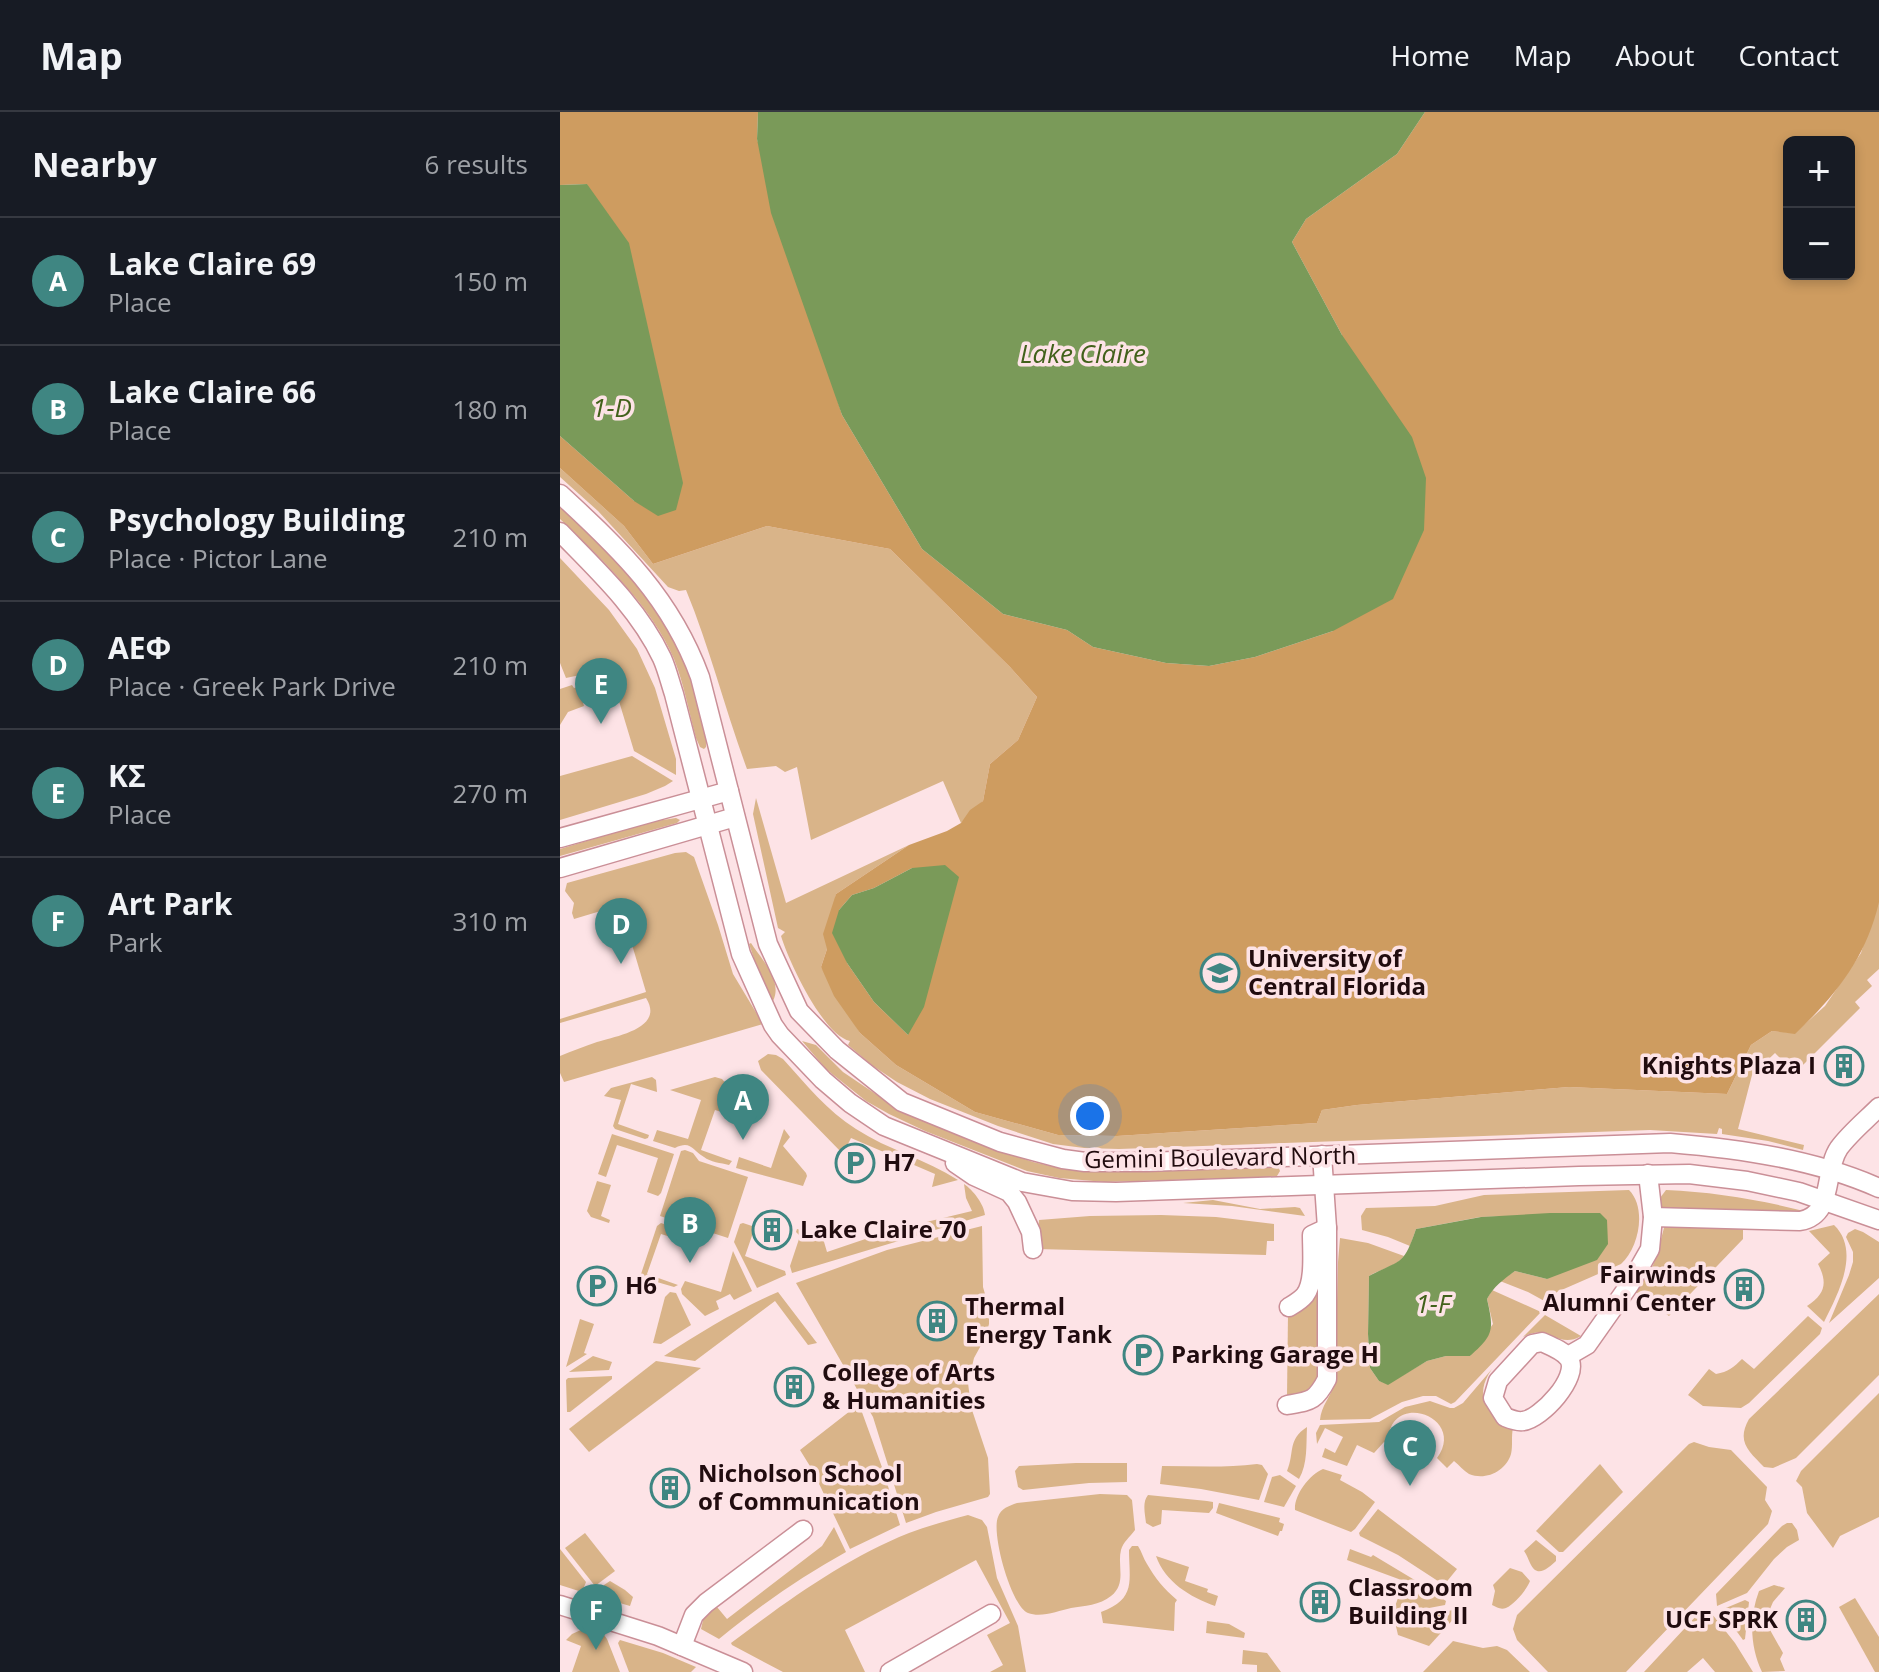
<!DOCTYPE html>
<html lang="en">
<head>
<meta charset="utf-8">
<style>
	:root { --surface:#171b24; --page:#242831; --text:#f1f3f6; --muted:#9ea1a6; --line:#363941; --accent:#3f8682 }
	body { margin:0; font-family:"Open Sans",sans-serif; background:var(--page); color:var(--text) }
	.controls { position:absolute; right:24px; top:24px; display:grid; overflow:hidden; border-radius:12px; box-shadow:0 4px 12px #0003 }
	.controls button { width:72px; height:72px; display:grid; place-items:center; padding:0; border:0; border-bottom:2px solid var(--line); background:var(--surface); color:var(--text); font:40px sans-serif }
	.you { position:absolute; left:530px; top:1004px; width:28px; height:28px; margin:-20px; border:6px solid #fff; border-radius:50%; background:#1a73e8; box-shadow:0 0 0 12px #1a73e833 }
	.badge { display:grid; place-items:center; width:52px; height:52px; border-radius:50%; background:var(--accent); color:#fff; font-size:26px; font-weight:700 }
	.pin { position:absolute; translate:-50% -66px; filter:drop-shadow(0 2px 4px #0008) }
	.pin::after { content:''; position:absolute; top:42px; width:28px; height:24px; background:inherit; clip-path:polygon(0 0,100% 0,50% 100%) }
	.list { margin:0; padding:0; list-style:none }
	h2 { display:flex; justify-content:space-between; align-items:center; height:104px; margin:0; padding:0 32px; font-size:34px }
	h2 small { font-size:26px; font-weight:400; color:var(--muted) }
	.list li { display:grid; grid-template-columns:52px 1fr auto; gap:24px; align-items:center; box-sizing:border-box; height:128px; padding:0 32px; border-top:2px solid var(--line) }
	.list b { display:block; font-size:30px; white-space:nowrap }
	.list p { margin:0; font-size:26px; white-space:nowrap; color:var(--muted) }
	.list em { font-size:26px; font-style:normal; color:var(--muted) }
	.map { position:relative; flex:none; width:1319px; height:1560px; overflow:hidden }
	header { display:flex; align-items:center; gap:48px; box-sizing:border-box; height:112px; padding:0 40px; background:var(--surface); border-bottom:2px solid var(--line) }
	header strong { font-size:38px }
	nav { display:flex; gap:44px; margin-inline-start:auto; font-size:28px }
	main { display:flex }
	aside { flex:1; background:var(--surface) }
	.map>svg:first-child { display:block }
	.green { fill:#d9b489 }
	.forest { fill:#ce9c60; fill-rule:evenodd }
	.water { fill:#7a9a59 }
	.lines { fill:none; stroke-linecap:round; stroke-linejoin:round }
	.minor-casing { stroke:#ca8f97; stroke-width:21 }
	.minor { stroke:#fff; stroke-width:18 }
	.labels { text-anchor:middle; stroke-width:7; stroke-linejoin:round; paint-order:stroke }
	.poi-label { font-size:24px; font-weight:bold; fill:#210c0f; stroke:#fde3e6; text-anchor:start }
	.street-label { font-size:24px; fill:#210c0f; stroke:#fde3e6 }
	.water-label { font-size:26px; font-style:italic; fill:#42611b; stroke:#fde3e6 }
</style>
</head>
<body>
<header>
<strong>Map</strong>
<nav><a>Home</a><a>Map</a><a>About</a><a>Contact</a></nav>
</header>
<main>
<aside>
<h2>Nearby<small>6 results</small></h2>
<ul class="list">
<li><span class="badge">A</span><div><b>Lake Claire 69</b><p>Place</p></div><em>150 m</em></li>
<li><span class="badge">B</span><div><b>Lake Claire 66</b><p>Place</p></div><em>180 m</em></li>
<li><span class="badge">C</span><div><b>Psychology Building</b><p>Place · Pictor Lane</p></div><em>210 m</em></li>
<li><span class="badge">D</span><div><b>AEΦ</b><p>Place · Greek Park Drive</p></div><em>210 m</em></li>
<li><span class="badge">E</span><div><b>ΚΣ</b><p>Place</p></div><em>270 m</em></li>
<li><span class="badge">F</span><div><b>Art Park</b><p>Park</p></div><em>310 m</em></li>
</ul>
</aside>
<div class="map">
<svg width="1319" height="1560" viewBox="0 0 1319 1560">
	<rect width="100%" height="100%" fill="#fde3e6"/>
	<g class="green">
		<path d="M0,356L64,414L93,452L207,414L330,437L450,555L477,585L458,628L430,652L423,689L401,711L383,669L251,728L237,655L225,660L216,654L187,657C165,598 150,536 126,478L119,479L108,475L38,399L0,365Z"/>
		<path d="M0,394C48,437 95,484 122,543C134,569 139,599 146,627V635L144,637L140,635L136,626C129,600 124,572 114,547C93,496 40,445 0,407Z"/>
		<path d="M0,446L49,498L77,537L95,576L116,647V663L74,639L52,566L37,570L34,560L6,566L0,551Z"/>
		<path d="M12,573L14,576L18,575L24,594L8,600L0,613V577Z"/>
		<path d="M72,644L113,669L105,674L86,682L0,708V664Z"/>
		<path d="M196,686L226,791L349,733L276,782L267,837L261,855L300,921L336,953L415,1000L498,1023L557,1024L757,1011L762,998L797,993L1009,975L1167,982L1191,933L1212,919L1235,921L1265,894L1301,841L1319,781V857L1307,868L1312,874L1295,890L1300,896L1235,961L1215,941L1192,963L1178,1017L1244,1033L1243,1038L1208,1029L1162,1022V1017L1159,1016L1157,1022L1090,1018L559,1037L524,1036L493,1032L438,1014L370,987L337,970L313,954L288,933L290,929C263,923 229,850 221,824L225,820L218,816L193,702Z"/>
		<path d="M116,706L120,708L117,711L0,744V737L89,710Z"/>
		<path d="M126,740L134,745L158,813L173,862L203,912L4,970L0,961V944C12,939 25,934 37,930C57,924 105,916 86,886L0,911V907L86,880L65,809L49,813L44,798L14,807L12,801L14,791L5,779L7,771L115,741Z"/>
		<path d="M191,831C202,848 223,869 213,889L199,861L189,832Z"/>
		<path d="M242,929L256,933L283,960L332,993L430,1035L473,1050L500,1056L544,1060L713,1054H718L720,1059L717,1064L709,1065L545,1070L499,1066L467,1059L365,1019L329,1002L306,989L266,957Z"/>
		<path d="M208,942L216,943L223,947C246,972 267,999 296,1017C328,1038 366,1047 398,1068L372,1075L375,1062L291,1026L283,1042L201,958L198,949Z"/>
		<path d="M92,965L96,968L97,980L71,972L58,1012L89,1023L88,1026L85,1027L55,1017L53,1014L61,988L44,984L51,976Z"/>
		<path d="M155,965L162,967L189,998L187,1008L155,998L141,1038L172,1049L169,1053C161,1051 150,1050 144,1045C132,1038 131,1028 115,1036L93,1029L97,1018L128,1027L141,988L110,978Z"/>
		<path d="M224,1017L230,1025L223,1034L246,1061L247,1064L243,1074L176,1056L179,1045L211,1056Z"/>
		<path d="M52,1022L114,1042L101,1081L98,1084L87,1080L98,1046L57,1033L46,1065L38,1062Z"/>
		<path d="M125,1038L133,1041L139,1049L188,1065L168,1126L100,1104L121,1039Z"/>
		<path d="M37,1069L51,1073L41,1104L50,1108L49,1111L31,1105L27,1099Z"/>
		<path d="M404,1072C413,1078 424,1092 425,1103L232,1161L230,1154L240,1124L236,1120L237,1117L262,1123L267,1140L329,1119L412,1099L406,1086Z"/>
		<path d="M1069,1078C1087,1096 1079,1136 1061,1152L997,1180L988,1191L968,1180L940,1169L955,1159L987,1167L1040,1101L920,1105L856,1117L850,1134L828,1125L802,1118L801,1104L806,1096L875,1094L924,1083Z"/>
		<path d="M1106,1078C1154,1080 1201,1088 1248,1100H1220L1219,1098H1192V1100L1102,1097L1100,1086Z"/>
		<path d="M653,1088L700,1097L735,1095L740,1096L745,1104L672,1094L623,1091Z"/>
		<path d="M601,1103L656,1105L714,1112V1129H707L706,1143L477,1137L479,1108L530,1104Z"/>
		<path d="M101,1111L133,1122L130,1131L101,1122L87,1162L118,1173L114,1175L80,1165L97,1114Z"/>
		<path d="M183,1111L195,1115L185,1144L225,1159L226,1163L197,1176L174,1130L180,1112Z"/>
		<path d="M1105,1112L1161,1114L1183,1118V1127L1109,1204L1075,1180L1090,1160L1096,1146Z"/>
		<path d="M1274,1113C1301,1139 1278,1182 1264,1210L1247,1194C1265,1182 1268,1171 1258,1152L1270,1141L1249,1119Z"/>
		<path d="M422,1114L423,1175L429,1196V1212L425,1226L414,1246L408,1271L411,1295L428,1346L430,1382L428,1385L376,1400L346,1411L313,1305L236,1171L327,1138Z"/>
		<path d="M1295,1117L1303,1120L1319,1130V1166L1269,1211L1289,1163L1293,1150V1140L1286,1125L1288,1121Z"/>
		<path d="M780,1126L808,1131L844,1144C836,1155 820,1157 809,1164L808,1222L810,1256L819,1269L828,1272L867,1249L886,1244H910L933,1212L927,1187L932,1178L981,1200L895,1290L891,1292L876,1284H863L842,1290L810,1307L760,1308C761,1294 771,1284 775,1271L778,1150Z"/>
		<path d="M173,1139L192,1179L174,1188L170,1182L156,1189L159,1197L145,1204L122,1182L121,1177L125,1169L161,1180Z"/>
		<path d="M760,1141L758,1268L744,1281L727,1284L728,1202Z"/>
		<path d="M110,1180L116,1181L131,1213L101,1232L93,1231L105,1185Z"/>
		<path d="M218,1180L257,1231L248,1233L215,1189L135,1249L104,1244C141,1220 178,1197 218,1180Z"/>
		<path d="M1319,1182V1263L1236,1346L1213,1356L1204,1355C1189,1339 1176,1330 1189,1307Z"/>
		<path d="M985,1203L1021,1224C997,1238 989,1210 963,1225Z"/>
		<path d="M1248,1204L1262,1216L1260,1222L1189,1291L1181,1296L1143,1294L1128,1283L1149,1257L1156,1262C1168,1260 1174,1255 1182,1247L1194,1257Z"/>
		<path d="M20,1207L34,1212L24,1241L27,1242L6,1255Z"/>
		<path d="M33,1244L52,1250L49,1258L9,1260Z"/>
		<path d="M96,1249L141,1256L29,1340L9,1317Z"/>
		<path d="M932,1257C912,1285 929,1301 953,1316C951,1325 953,1333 951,1342C946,1359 926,1369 909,1362C904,1359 899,1353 894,1349L887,1356L877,1346C908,1304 827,1276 828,1332L824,1330L814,1341L797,1333L787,1354L762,1345L765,1336L775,1341L783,1325L765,1316L757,1332L756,1321L760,1313L819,1310L845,1295L870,1289L890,1296H894L903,1291Z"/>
		<path d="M52,1264V1267L10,1300H7L6,1268L8,1266Z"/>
		<path d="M1319,1281V1405L1280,1424L1273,1436L1247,1401L1242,1375L1236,1369L1241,1359Z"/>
		<path d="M299,1292L323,1358L340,1413L290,1437L253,1359L240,1338Z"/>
		<path d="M747,1315C746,1333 748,1351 739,1367L727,1359C735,1340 727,1328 747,1315Z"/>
		<path d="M1134,1330L1149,1335L1171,1338L1207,1375L1205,1388L1212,1399L1208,1412L1066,1560H988L957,1528L953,1517L957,1503L1129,1332Z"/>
		<path d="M516,1351H567V1370L529,1371L463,1378L458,1375L455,1359L459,1354Z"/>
		<path d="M697,1352L702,1353L708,1362L699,1388L641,1377L600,1372L602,1354C634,1354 665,1356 697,1352Z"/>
		<path d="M1040,1352L1063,1380L1003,1440H999L976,1419Z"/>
		<path d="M763,1357L782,1363L780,1368L802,1380L815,1390L795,1417L791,1420L735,1398C734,1383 749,1363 763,1357Z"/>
		<path d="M720,1363L736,1374L724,1395L704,1390L712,1365Z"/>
		<path d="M540,1382L567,1383L572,1388L575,1418C570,1425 563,1430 561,1438C557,1454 567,1471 551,1484C540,1493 524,1494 511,1496C498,1499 481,1506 468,1501C451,1494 431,1421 438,1405C441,1396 449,1394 457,1391Z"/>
		<path d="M588,1383L647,1389L653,1390V1396L649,1401L602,1398L601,1412L593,1415L586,1411C585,1402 582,1390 588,1383Z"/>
		<path d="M659,1391L720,1406L719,1410L724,1412L722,1419H720L718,1424L656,1401Z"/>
		<path d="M818,1397L897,1457L884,1473L838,1443L800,1424L799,1421Z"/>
		<path d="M408,1403L422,1408L427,1415L437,1466L458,1514L466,1560H430L443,1553L427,1523L450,1511L416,1448L285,1518L305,1560H223L172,1533L171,1531C227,1489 284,1447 349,1421C368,1414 389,1408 408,1403Z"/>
		<path d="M1227,1411H1232L1237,1418L1239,1428L1227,1435L1214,1447L1187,1481L1157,1494L1156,1482L1222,1414Z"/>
		<path d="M274,1415L286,1440C241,1465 199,1494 159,1527L141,1517L144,1504L157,1495L167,1507L262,1434Z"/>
		<path d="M25,1421L55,1459L35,1474L5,1436Z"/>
		<path d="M976,1428L996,1444V1449C988,1456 977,1467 970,1451C968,1447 967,1443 964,1439Z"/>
		<path d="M572,1434H578C582,1440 583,1446 587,1452C595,1466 604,1477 617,1488L615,1491L614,1519L543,1511L541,1500C577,1487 569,1468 569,1438Z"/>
		<path d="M0,1437L26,1470L22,1480L0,1473Z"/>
		<path d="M790,1437L811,1445L813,1443L858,1470L886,1489L885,1493L832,1503L844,1469L787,1448Z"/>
		<path d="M596,1444L629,1455L625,1469L648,1477L647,1480L658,1484L655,1494C630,1485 605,1470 596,1444Z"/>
		<path d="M950,1456L962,1460L970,1469C967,1477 955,1492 946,1496C940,1498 937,1495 932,1493L935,1479L933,1473Z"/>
		<path d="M50,1469L65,1478L73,1485L70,1494L43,1486L42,1483L44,1473Z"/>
		<path d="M1214,1473L1225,1476L1213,1490L1207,1504L1208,1507L1205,1509L1223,1541L1220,1547L1225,1559L1202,1560C1190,1535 1189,1505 1199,1479Z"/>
		<path d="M1295,1486L1319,1525V1560H1315L1279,1495Z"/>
		<path d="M1185,1488L1189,1490L1185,1527L1183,1528L1161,1498Z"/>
		<path d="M893,1498L898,1502L869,1534L838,1523L835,1510Z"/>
		<path d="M1138,1502H1152L1175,1531L1193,1560H1155L1143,1546L1127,1560H1084Z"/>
		<path d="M647,1509L669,1512L685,1521L684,1526L646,1521Z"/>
		<path d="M23,1517L44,1523L47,1527L60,1560H12L21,1534L6,1528L12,1522Z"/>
		<path d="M60,1528L103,1541L136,1555L131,1560H69L58,1531Z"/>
		<path d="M893,1529L923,1536L937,1534L947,1538L970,1560H863Z"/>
		<path d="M683,1538L707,1541L721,1560H697V1553L682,1552Z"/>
	</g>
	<path class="forest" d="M0,0H198L197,27L282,303L362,437L443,502L507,518L533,535L606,551L649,554L695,545L773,519L782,223L732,130L746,107L837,42L865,0H1319V790C1306,846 1276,883 1235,922L1212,919L1191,933L1167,982L1009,975L797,993L762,998L757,1011L557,1024L498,1023L415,1000L336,953L300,921L274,884L261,855L267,837L263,822L276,782L349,733L387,719L401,711L410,698L423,689L430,652L458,628L477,585L450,555L330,437L207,414L93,452L64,414L0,356V324L74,389L27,72L0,73ZM1229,30H1289V162H1229ZM352,756L348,923L314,890L287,851L279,798L292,783L314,776Z"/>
	<g class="water">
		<path d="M198,0H865L837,42L746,107L732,130L782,223L852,325L866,366L864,418L833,487L773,519L695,545L649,554L606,551L533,535L507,518L443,502L362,437L282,303L211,101L197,27Z"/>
		<path d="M27,72L69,131L121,362L123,371L116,398L98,404L74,389L0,324V73Z"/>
		<path d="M385,753L399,765L364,895L348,923L314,890L287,851L272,821L279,798L292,783L314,776L352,756Z"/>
		<path d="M990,1101H1040L1047,1108L1048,1132L1037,1148L987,1167L955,1159C943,1168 934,1174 927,1187C934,1218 934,1223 910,1244H886L867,1249L828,1273L819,1269L810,1256L808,1222L809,1164C841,1147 843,1155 856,1117L921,1105Z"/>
	</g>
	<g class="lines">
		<g class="minor-casing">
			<g id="minor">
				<path d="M0,382C61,438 111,486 140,565L208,832L239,899L277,938L342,990L440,1030L503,1047L525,1050H586L1110,1031C1180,1037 1254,1047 1319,1076"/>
				<path d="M0,420C37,458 79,497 102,546C107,557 110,570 114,582L181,842L213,913L220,923L263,968L290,991L324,1014L462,1070L512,1079L556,1080L1019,1064L1129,1062L1187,1069L1239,1080L1319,1108"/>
				<path d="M0,726L169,679"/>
				<path d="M0,756L175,705"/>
				<path d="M395,1051L414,1064L449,1080L457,1090L471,1120L473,1137"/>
				<path d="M1093,1105L1240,1109C1275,1103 1263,1059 1279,1036C1290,1021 1306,1008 1319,995"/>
				<path d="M729,1195C734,1192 740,1189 745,1183C755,1170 752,1140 752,1123L767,1116"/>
				<path d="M982,1230C991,1234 1004,1239 1009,1247C1020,1265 981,1307 963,1309C957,1310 950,1307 945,1305L933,1286L938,1269L972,1232Z"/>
				<path d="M1008,1244L1027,1233L1070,1172L1090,1137L1093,1105L1088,1062"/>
				<path d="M727,1293C750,1289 755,1290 767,1267V1116L762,1043"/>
				<path d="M0,1493L98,1524L183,1560"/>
				<path d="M122,1534L134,1503L146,1491L243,1418"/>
				<path d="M330,1560L431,1502"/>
			</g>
		</g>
		<use href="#minor" class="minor"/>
	</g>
	<defs>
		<g id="university-ring" transform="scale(2)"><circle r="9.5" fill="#fde3e6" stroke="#3f8682" stroke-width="1.5"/><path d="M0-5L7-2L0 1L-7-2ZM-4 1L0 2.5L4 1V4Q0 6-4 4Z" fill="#3f8682"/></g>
		<g id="building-ring" transform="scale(2)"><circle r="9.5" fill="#fde3e6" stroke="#3f8682" stroke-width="1.5"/><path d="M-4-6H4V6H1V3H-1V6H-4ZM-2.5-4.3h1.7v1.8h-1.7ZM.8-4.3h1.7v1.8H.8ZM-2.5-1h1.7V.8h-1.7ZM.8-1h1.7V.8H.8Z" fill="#3f8682"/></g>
		<g id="parking-ring" transform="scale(2)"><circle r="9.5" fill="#fde3e6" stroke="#3f8682" stroke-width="1.5"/><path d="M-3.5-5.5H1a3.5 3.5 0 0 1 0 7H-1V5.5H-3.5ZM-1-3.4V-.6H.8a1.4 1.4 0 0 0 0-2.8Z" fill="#3f8682"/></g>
	</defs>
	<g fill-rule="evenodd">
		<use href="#university-ring" x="660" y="861"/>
		<use href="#building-ring" x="1284" y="954"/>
		<use href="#parking-ring" x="295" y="1051"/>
		<use href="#building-ring" x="212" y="1118"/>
		<use href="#parking-ring" x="37" y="1174"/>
		<use href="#building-ring" x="1184" y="1177"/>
		<use href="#building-ring" x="377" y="1209"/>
		<use href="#parking-ring" x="583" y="1243"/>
		<use href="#building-ring" x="234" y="1275"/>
		<use href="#building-ring" x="110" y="1376"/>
		<use href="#building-ring" x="760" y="1490"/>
		<use href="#building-ring" x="1246" y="1508"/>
	</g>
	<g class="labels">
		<g class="poi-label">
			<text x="688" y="855">University of<tspan x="688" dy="28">Central Florida</tspan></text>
			<text x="1256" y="962" text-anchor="end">Knights Plaza I</text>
			<text x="323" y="1059">H7</text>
			<text x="240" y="1126">Lake Claire 70</text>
			<text x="1156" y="1171" text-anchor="end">Fairwinds<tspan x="1156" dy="28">Alumni Center</tspan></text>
			<text x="65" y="1182">H6</text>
			<text x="405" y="1203">Thermal<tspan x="405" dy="28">Energy Tank</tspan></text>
			<text x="611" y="1251">Parking Garage H</text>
			<text x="262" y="1269">College of Arts<tspan x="262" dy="28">&amp; Humanities</tspan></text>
			<text x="138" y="1370">Nicholson School<tspan x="138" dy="28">of Communication</tspan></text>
			<text x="788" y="1484">Classroom<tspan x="788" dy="28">Building II</tspan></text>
			<text x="1218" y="1516" text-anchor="end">UCF SPRK</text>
		</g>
		<g class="street-label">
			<text transform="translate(660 1046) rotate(-1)" y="8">Gemini Boulevard North</text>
		</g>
		<g class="water-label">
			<text x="523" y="251">Lake Claire</text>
			<text x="52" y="305">1-D</text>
			<text x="873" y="1201">1-F</text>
		</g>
	</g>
</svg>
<div class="controls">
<button>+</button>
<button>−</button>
</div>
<div class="you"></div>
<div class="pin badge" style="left:183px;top:1028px">A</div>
<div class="pin badge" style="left:130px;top:1151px">B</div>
<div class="pin badge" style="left:850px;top:1374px">C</div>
<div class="pin badge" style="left:61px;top:852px">D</div>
<div class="pin badge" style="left:41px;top:612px">E</div>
<div class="pin badge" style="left:36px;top:1538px">F</div>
</div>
</main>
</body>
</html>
